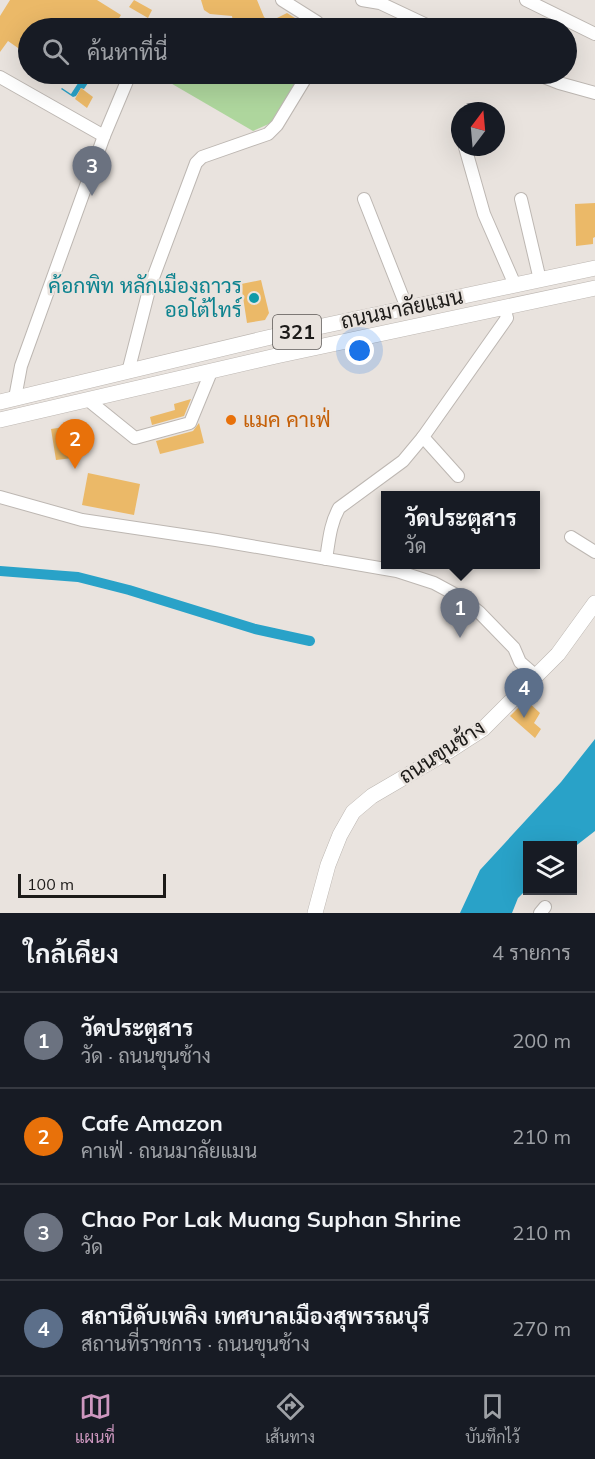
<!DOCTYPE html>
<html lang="th">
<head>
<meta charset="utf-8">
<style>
	:root { --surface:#171b24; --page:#20242c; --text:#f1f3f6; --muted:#9ea1a6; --line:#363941; --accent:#cd97bf }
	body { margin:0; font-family:Mulish,Sarabun,sans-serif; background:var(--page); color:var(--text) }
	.controls { position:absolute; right:18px; bottom:18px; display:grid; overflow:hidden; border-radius:0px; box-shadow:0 6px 24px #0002 }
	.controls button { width:54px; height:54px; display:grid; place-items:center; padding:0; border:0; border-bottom:2px solid var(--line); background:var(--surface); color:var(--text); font:30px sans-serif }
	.compass { position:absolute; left:451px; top:102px; width:54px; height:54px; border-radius:50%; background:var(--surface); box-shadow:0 6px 24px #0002; rotate:16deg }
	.scale { position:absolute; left:18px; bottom:15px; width:148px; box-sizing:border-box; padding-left:6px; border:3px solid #1c1a18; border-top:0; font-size:16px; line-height:21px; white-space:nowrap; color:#1c1a18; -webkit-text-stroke:4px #e9e3de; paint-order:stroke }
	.you { position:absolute; left:360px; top:351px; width:21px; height:21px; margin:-15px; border:4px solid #fff; border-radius:50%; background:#1a73e8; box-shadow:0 0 0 9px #1a73e833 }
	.badge { display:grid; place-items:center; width:39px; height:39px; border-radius:50%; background:var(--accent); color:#fff; font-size:20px; font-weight:700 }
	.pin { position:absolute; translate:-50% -50px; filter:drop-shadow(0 2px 3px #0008) }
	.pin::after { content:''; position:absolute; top:32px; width:21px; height:18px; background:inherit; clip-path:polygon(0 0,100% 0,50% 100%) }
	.popup { position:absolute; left:381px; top:491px; width:159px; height:78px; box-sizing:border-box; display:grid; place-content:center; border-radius:0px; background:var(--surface); filter:drop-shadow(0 2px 4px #0005); font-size:20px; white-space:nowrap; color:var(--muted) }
	.popup b { font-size:22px; color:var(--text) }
	.popup::after { content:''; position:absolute; left:50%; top:100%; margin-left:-12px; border:12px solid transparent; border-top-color:var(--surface) }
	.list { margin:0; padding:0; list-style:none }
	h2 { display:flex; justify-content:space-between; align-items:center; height:78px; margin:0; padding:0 24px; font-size:26px }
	h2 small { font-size:20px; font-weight:400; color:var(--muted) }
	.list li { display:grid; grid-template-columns:39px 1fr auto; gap:18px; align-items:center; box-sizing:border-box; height:96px; padding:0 24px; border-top:2px solid var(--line) }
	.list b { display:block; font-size:22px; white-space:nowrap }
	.list p { margin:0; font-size:20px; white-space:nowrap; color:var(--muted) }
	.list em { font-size:20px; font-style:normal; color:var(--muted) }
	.icon { flex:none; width:33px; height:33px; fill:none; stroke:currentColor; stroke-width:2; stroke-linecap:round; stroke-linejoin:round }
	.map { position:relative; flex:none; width:595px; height:913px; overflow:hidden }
	.search { position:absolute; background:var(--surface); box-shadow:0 6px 24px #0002; left:18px; right:18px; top:18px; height:66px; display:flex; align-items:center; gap:15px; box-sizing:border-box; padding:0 21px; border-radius:33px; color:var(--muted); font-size:22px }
	.sheet { height:462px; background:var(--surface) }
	nav { display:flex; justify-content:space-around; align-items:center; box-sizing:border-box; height:84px; border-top:2px solid var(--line); background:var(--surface); font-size:16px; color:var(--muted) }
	nav a { display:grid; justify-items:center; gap:3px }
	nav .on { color:var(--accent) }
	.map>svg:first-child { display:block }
	.green { fill:#aed69d }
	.water { fill:#29a2c8 }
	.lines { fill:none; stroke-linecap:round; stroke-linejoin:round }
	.canal { stroke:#29a2c8; stroke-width:10 }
	.building { fill:#ebb968 }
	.minor-casing { stroke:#bdb7b2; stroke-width:14 }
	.major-casing { stroke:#bdb7b2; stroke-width:16 }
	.minor { stroke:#fff; stroke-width:12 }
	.major { stroke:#fff; stroke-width:15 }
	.culture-dot { fill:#0f9aa8; stroke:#e9e3de; stroke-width:2 }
	.food-dot { fill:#e8710a; stroke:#e9e3de; stroke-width:2 }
	.labels { text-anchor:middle; stroke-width:5; stroke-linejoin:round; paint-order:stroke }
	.shield { fill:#e9e3de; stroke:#5a5653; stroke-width:1.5 }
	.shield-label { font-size:20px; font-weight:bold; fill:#1c1a18 }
	.culture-label { font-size:21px; fill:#0d838f; stroke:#e9e3de; text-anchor:end }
	.street-label { font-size:21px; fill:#1c1a18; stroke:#e9e3de }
	.food-label { font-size:21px; fill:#c56008; stroke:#e9e3de; text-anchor:start }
</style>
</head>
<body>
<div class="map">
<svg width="595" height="913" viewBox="0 0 595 913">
	<rect width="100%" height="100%" fill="#e9e3de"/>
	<g class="green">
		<path d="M214,19L229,21L230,28H211Z"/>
		<path d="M155,74H296L300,77L271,123L253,131Z"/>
	</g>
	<g class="water">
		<path d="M84,74H94L84,89L81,88L76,96L73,97L61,89L62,88L71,94Z"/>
		<path d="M595,739V831L573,848L572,846H528L527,889L518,898L512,913H460L480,870L561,782Z"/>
	</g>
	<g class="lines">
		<path class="canal" d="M0,571L78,577L129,590L255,629L310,641"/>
	</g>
	<g class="building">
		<path d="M10,0H97L121,15L113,28H28V55L8,41L0,52V16Z"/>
		<path d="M134,0L152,10L148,18L129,7Z"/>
		<path d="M201,0H257L264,17L269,22L287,13L311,28H234L232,16L210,14L204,10Z"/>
		<path d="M81,88L93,97L87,108L75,99Z"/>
		<path d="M595,203V237L593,238V244L576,246L575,204Z"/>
		<path d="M261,280L269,313L265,320L247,323L241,284Z"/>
		<path d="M191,399L184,416L152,425L150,417L175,410L174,404Z"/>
		<path d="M199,423L204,443L160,454L156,441L193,431Z"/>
		<path d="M77,425L81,457L56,460L51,429Z"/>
		<path d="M88,473L140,484L134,515L82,505Z"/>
		<path d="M526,700L540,713L534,723L541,729L535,738L510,716Z"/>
	</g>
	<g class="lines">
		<g class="minor-casing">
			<g id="minor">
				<path d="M282,0L317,22L321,28"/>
				<path d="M362,0L380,3L433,28"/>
				<path d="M526,0L595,34"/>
				<path d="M536,74L559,83L595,93"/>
				<path d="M0,77L104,136"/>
				<path d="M465,147L484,214L515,285"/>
				<path d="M364,199L407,308"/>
				<path d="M521,199L540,280"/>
				<path d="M128,372L150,286L196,163L202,157L268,134L277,125L308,74"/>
				<path d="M15,398L21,366L104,136L130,74"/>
				<path d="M88,400L135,438L190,423L211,372"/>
				<path d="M423,437L458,476"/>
				<path d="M0,497L82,520L216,540L397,571L434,583L460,597L479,612L514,648L520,662L536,676"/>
				<path d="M571,537L595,552"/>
				<path d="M326,559C329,541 330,524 339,508L403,461L423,437L507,318L504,307"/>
				<path d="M540,913L545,907"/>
			</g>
		</g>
		<g class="major-casing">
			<g id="major">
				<path d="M0,402L271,337L595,268"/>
				<path d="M0,420L276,356L595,288"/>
				<path d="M315,913L328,865L340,835L353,812L372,796L449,751L483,729L558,654L595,603"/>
			</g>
		</g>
		<use href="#minor" class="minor"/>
		<use href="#major" class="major"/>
	</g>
	<circle class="culture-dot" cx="254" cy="298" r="6"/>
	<circle class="food-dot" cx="231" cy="420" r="6"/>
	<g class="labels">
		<rect class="shield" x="273" y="315" width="48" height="34" rx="4.5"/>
		<g class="shield-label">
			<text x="297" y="339">321</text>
		</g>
		<g class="culture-label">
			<text x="242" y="293">ค้อกพิท หลักเมืองถาวร<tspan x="242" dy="24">ออโต้ไทร์</tspan></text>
		</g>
		<g class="street-label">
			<text transform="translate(402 309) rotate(-12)" y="7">ถนนมาลัยแมน</text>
			<text transform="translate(442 752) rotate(-33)" y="7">ถนนขุนช้าง</text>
		</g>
		<g class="food-label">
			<text x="243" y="427">แมค คาเฟ่</text>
		</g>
	</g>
</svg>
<div class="controls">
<button><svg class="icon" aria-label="layers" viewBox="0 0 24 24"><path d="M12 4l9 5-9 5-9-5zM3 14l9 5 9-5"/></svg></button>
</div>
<svg class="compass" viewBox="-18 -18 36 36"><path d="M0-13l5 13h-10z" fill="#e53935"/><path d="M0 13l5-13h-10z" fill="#9ea1a6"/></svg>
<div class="scale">100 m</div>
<div class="you"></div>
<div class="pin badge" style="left:460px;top:638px;background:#6b7280">1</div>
<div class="popup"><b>วัดประตูสาร</b>วัด</div>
<div class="pin badge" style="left:75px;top:469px;background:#e8710a">2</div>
<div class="pin badge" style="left:92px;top:196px;background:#6b7280">3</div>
<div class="pin badge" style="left:524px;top:718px;background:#5c6f8a">4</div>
<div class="search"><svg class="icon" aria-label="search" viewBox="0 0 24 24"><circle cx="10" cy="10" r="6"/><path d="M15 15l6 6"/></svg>ค้นหาที่นี่</div>
</div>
<section class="sheet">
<h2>ใกล้เคียง<small>4 รายการ</small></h2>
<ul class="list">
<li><span class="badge" style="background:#6b7280">1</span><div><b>วัดประตูสาร</b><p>วัด · ถนนขุนช้าง</p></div><em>200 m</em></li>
<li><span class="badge" style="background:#e8710a">2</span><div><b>Cafe Amazon</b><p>คาเฟ่ · ถนนมาลัยแมน</p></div><em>210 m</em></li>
<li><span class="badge" style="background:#6b7280">3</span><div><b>Chao Por Lak Muang Suphan Shrine</b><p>วัด</p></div><em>210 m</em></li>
<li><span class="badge" style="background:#5c6f8a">4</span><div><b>สถานีดับเพลิง เทศบาลเมืองสุพรรณบุรี</b><p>สถานที่ราชการ · ถนนขุนช้าง</p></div><em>270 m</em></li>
</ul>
</section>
<nav>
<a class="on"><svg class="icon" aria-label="map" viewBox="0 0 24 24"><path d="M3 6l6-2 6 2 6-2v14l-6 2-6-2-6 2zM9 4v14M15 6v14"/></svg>แผนที่</a>
<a><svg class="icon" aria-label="directions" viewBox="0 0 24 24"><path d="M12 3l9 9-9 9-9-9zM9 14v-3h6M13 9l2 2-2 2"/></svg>เส้นทาง</a>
<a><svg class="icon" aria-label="saved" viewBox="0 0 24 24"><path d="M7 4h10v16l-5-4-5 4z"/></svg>บันทึกไว้</a>
</nav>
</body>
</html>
